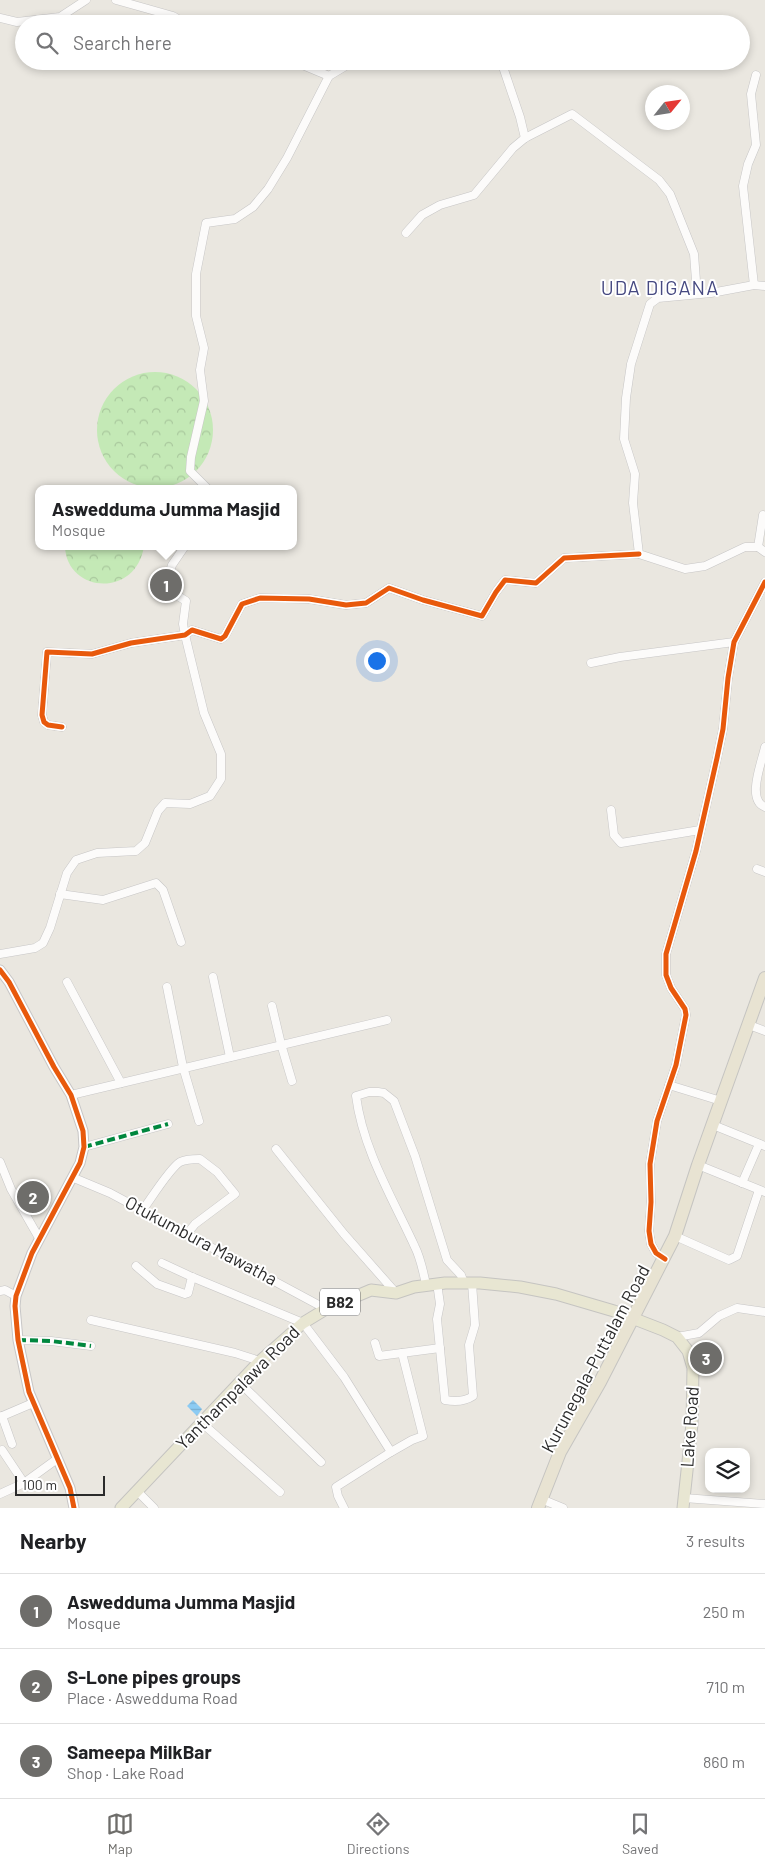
<!DOCTYPE html>
<html lang="en">
<head>
<meta charset="utf-8">
<style>
	:root { --surface:#fff; --page:#f6f6f6; --text:#202124; --muted:#757577; --line:#e0e0e0; --accent:#6e6d6a }
	body { margin:0; font-family:Barlow,sans-serif; background:var(--page); color:var(--text) }
	.controls { position:absolute; right:15px; bottom:15px; display:grid; overflow:hidden; border-radius:10px; box-shadow:0 2px 8px #0003 }
	.controls button { width:45px; height:45px; display:grid; place-items:center; padding:0; border:0; border-bottom:1px solid var(--line); background:var(--surface); color:var(--text); font:25px sans-serif }
	.compass { position:absolute; left:645px; top:85px; width:45px; height:45px; border-radius:50%; background:var(--surface); box-shadow:0 2px 8px #0003; rotate:60deg }
	.scale { position:absolute; left:15px; bottom:12px; width:90px; box-sizing:border-box; padding-left:5px; border:2px solid #2b2b2b; border-top:0; font-size:14px; line-height:18px; white-space:nowrap; color:#2b2b2b; -webkit-text-stroke:4px #fff; paint-order:stroke }
	.you { position:absolute; left:376px; top:660px; width:18px; height:18px; margin:-12px; border:4px solid #fff; border-radius:50%; background:#1a73e8; box-shadow:0 0 0 8px #1a73e833 }
	.badge { display:grid; place-items:center; width:32px; height:32px; border-radius:50%; background:var(--accent); color:#fff; font-size:16px; font-weight:700 }
	.pin { position:absolute; translate:-50% -50%; border:2px solid #fff; box-shadow:0 1px 5px #0006 }
	.popup { position:absolute; left:35px; top:485px; width:262px; height:65px; box-sizing:border-box; display:grid; place-content:center; border-radius:10px; background:var(--surface); filter:drop-shadow(0 1px 4px #0005); font-size:16px; white-space:nowrap; color:var(--muted) }
	.popup b { font-size:19px; color:var(--text) }
	.popup::after { content:''; position:absolute; left:50%; top:100%; margin-left:-10px; border:10px solid transparent; border-top-color:var(--surface) }
	.list { margin:0; padding:0; list-style:none }
	h2 { display:flex; justify-content:space-between; align-items:center; height:65px; margin:0; padding:0 20px; font-size:21px }
	h2 small { font-size:16px; font-weight:400; color:var(--muted) }
	.list li { display:grid; grid-template-columns:32px 1fr auto; gap:15px; align-items:center; box-sizing:border-box; height:75px; padding:0 20px; border-top:1px solid var(--line) }
	.list b { display:block; font-size:19px; white-space:nowrap }
	.list p { margin:0; font-size:16px; white-space:nowrap; color:var(--muted) }
	.list em { font-size:16px; font-style:normal; color:var(--muted) }
	.icon { flex:none; width:28px; height:28px; fill:none; stroke:currentColor; stroke-width:2; stroke-linecap:round; stroke-linejoin:round }
	.map { position:relative; flex:none; width:765px; height:1508px; overflow:hidden }
	.search { position:absolute; background:var(--surface); box-shadow:0 2px 8px #0003; left:15px; right:15px; top:15px; height:55px; display:flex; align-items:center; gap:12px; box-sizing:border-box; padding:0 18px; border-radius:28px; color:var(--muted); font-size:19px }
	.sheet { height:290px; background:var(--surface) }
	nav { display:flex; justify-content:space-around; align-items:center; box-sizing:border-box; height:70px; border-top:1px solid var(--line); background:var(--surface); font-size:14px; color:var(--muted) }
	nav a { display:grid; justify-items:center; gap:2px }
	nav .on { color:var(--accent) }
	.map>svg:first-child { display:block }
	.forest { fill:url(#forest-crowns) }
	.water { fill:url(#water-rules) }
	.lines { fill:none; stroke-linecap:round; stroke-linejoin:round }
	.minor-casing { stroke:#c7c6c6; stroke-width:9 }
	.tertiary-casing { stroke:#c7c6c6; stroke-width:11 }
	.primary-casing { stroke:#c5c4c1; stroke-width:13 }
	.trunk-casing { stroke:#c5c4c1; stroke-width:14 }
	.minor { stroke:#fcfbfa; stroke-width:8 }
	.tertiary { stroke:#fcfbfa; stroke-width:9 }
	.primary { stroke:#e8e6d2; stroke-width:11 }
	.trunk { stroke:#e8e3d2; stroke-width:12 }
	.quiet { stroke:#00873e; stroke-width:4; stroke-dasharray:8 4; stroke-linecap:butt }
	.cycleway-casing { stroke:#fff; stroke-width:8 }
	.cycleway { stroke:#e8590c; stroke-width:5 }
	.labels { text-anchor:middle; stroke-width:4; stroke-linejoin:round; paint-order:stroke }
	.shield { fill:#fff; stroke:#6b6b6b; stroke-width:1 }
	.shield-label { font-size:16px; font-weight:bold; fill:#2b2b2b }
	.street-label { font-size:18px; fill:#2b2b2b; stroke:#fff }
	.quarter-label { font-size:20px; letter-spacing:1px; fill:#464981; stroke:#fff }
</style>
</head>
<body>
<div class="map">
<svg width="765" height="1508" viewBox="0 0 765 1508">
	<defs>
		<pattern id="forest-crowns" width="20" height="18" patternUnits="userSpaceOnUse" patternTransform="scale(1.25)"><rect width="20" height="18" fill="#c4e9b6"/><path d="M2 6a3 3 0 1 1 6 0M12 15a3 3 0 1 1 6 0" fill="none" stroke="#a9c89d"/></pattern>
		<pattern id="water-rules" width="6" height="5" patternUnits="userSpaceOnUse" patternTransform="scale(1.25)"><rect width="6" height="5" fill="#8ccbf3"/><path d="M0 2.5h6" fill="none" stroke="#79aed0"/></pattern>
	</defs>
	<rect width="100%" height="100%" fill="#eae7e0"/>
	<g class="forest">
		<circle cx="155" cy="430" r="58"/>
		<path d="M65,546H144C136,599 66,593 65,546Z"/>
	</g>
	<path class="water" d="M193,1400L202,1409L197,1416L187,1406Z"/>
	<g class="lines">
		<g class="minor-casing">
			<g id="minor">
				<path d="M116,0L173,16L186,24"/>
				<path d="M0,18L17,22L60,17L86,0"/>
				<path d="M293,61L329,76"/>
				<path d="M501,61L520,117L525,138"/>
				<path d="M406,233L422,215L440,205L474,195L513,148L525,138L572,114L659,180L670,194L694,254L697,294"/>
				<path d="M754,285L743,186L748,164L756,145L751,94L756,75"/>
				<path d="M765,286L754,285L711,293L658,298L650,304L631,364L626,398L624,439L635,474L633,503L639,554L685,569L705,566L745,547H758L765,552"/>
				<path d="M208,489L190,471L191,457L204,401L200,370L204,348L196,316V274L206,223L235,219L253,207L268,189L287,158L329,76L354,61"/>
				<path d="M758,547L763,515"/>
				<path d="M591,663L620,657L734,642"/>
				<path d="M62,727L48,725L44,722L42,715L47,652L92,654L131,643L185,635L192,630L221,639L225,636L242,604L260,598L309,599L346,605L366,603L389,588L423,600L482,616L496,592L505,580L536,583L564,558L639,554"/>
				<path d="M765,747C762,762 746,800 765,807"/>
				<path d="M611,810L614,835L621,843L700,830"/>
				<path d="M757,869L765,872"/>
				<path d="M60,894L103,900L156,883L163,890L181,942"/>
				<path d="M0,954L35,948L43,943L50,928L67,873L76,860L97,853L136,851L145,843L158,811L165,803L190,804L210,796L221,779V754L204,713L185,635L183,624L186,601L165,588L172,565L185,546"/>
				<path d="M213,977L230,1057"/>
				<path d="M67,982L121,1083"/>
				<path d="M167,987L183,1067L199,1121"/>
				<path d="M272,1006L281,1044L292,1081"/>
				<path d="M749,1025L765,1031"/>
				<path d="M669,1085L721,1101"/>
				<path d="M71,1095L387,1020"/>
				<path d="M713,1125L765,1146"/>
				<path d="M84,1147L168,1124"/>
				<path d="M276,1149L344,1234L396,1293"/>
				<path d="M0,1162L11,1189L39,1238"/>
				<path d="M698,1165L765,1192"/>
				<path d="M74,1178L110,1193L326,1309"/>
				<path d="M742,1183L759,1144"/>
				<path d="M142,1211C151,1199 169,1169 180,1162C186,1159 194,1159 200,1159L217,1172L235,1194L195,1224L187,1234"/>
				<path d="M675,1236L729,1260L737,1256L759,1190"/>
				<path d="M665,1259L656,1253L651,1244L649,1231L651,1202L650,1164L657,1121L676,1065L686,1015L685,1009L671,988L666,975V954L696,851L717,758L723,729L728,678L734,642L765,582"/>
				<path d="M162,1263L192,1277L303,1323L344,1377L391,1452L336,1487L338,1496L344,1508"/>
				<path d="M136,1266L157,1284L185,1294L188,1293L192,1277"/>
				<path d="M437,1283L440,1304L437,1319L445,1400C455,1402 464,1402 473,1396L469,1345L475,1325L472,1283"/>
				<path d="M426,1284C423,1272 421,1259 415,1247C393,1199 363,1150 356,1096L369,1092H378L384,1093L394,1101L415,1156L447,1260L461,1275L464,1283"/>
				<path d="M0,1291L5,1290L16,1296"/>
				<path d="M91,1320L235,1353L260,1361"/>
				<path d="M677,1337L699,1333L719,1316L737,1308L765,1312"/>
				<path d="M18,1340L51,1341L91,1346"/>
				<path d="M375,1343L379,1356L440,1348"/>
				<path d="M240,1383L321,1462"/>
				<path d="M2,1416L12,1444"/>
				<path d="M0,1417L33,1403"/>
				<path d="M202,1423L280,1492"/>
				<path d="M2,1450L24,1483"/>
				<path d="M391,1452L412,1440L423,1436L402,1353"/>
				<path d="M137,1491L154,1508"/>
				<path d="M0,1494L24,1483L57,1459"/>
				<path d="M684,1498L765,1504"/>
				<path d="M541,1499L563,1508"/>
			</g>
		</g>
		<g class="tertiary-casing">
			<path id="tertiary" d="M0,970L9,982L54,1067L71,1095L83,1131L84,1147L80,1163L32,1253L16,1296L15,1306L18,1340L29,1392L70,1488L74,1508"/>
		</g>
		<g class="primary-casing">
			<path id="primary" d="M121,1508L260,1361L303,1323L326,1309L371,1290L396,1293L414,1287L445,1283H480L520,1287L556,1294L614,1311L663,1330L677,1337L688,1351L693,1368L692,1424L683,1508"/>
		</g>
		<g class="trunk-casing">
			<path id="trunk" d="M538,1508L560,1452L600,1382L675,1236L698,1165L765,978"/>
		</g>
		<use href="#minor" class="minor"/>
		<use href="#tertiary" class="tertiary"/>
		<use href="#primary" class="primary"/>
		<use href="#trunk" class="trunk"/>
		<g class="quiet">
			<path d="M84,1147L168,1124"/>
			<path d="M18,1340L51,1341L91,1346"/>
		</g>
		<g class="cycleway-casing">
			<g id="cycleway">
				<path d="M62,727L48,725L44,722L42,715L47,652L92,654L131,643L185,635L192,630L221,639L225,636L242,604L260,598L309,599L346,605L366,603L389,588L423,600L482,616L496,592L505,580L536,583L564,558L639,554"/>
				<path d="M0,970L9,982L54,1067L71,1095L83,1131L84,1147L80,1163L32,1253L16,1296L15,1306L18,1340L29,1392L70,1488L74,1508"/>
				<path d="M665,1259L656,1253L651,1244L649,1231L651,1202L650,1164L657,1121L676,1065L686,1015L685,1009L671,988L666,975V954L696,851L717,758L723,729L728,678L734,642L765,582"/>
			</g>
		</g>
		<use href="#cycleway" class="cycleway"/>
	</g>
	<g class="labels">
		<rect class="shield" x="320" y="1288.5" width="40" height="27" rx="4"/>
		<g class="shield-label">
			<text x="340" y="1308">B82</text>
		</g>
		<g class="street-label">
			<text transform="translate(201 1241) rotate(28)" y="6">Otukumbura Mawatha</text>
			<text transform="translate(596 1359) rotate(-62)" y="6">Kurunegala-Puttalam Road</text>
			<text transform="translate(238 1388) rotate(-45)" y="6">Yanthampalawa Road</text>
			<text transform="translate(690 1427) rotate(-86)" y="6">Lake Road</text>
		</g>
		<g class="quarter-label">
			<text x="660" y="295">UDA DIGANA</text>
		</g>
	</g>
</svg>
<div class="controls">
<button><svg class="icon" aria-label="layers" viewBox="0 0 24 24"><path d="M12 4l9 5-9 5-9-5zM3 14l9 5 9-5"/></svg></button>
</div>
<svg class="compass" viewBox="-18 -18 36 36"><path d="M0-13l5 13h-10z" fill="#e53935"/><path d="M0 13l5-13h-10z" fill="#757577"/></svg>
<div class="scale">100 m</div>
<div class="you"></div>
<div class="pin badge" style="left:166px;top:585px">1</div>
<div class="popup"><b>Aswedduma Jumma Masjid</b>Mosque</div>
<div class="pin badge" style="left:33px;top:1197px">2</div>
<div class="pin badge" style="left:706px;top:1358px">3</div>
<div class="search"><svg class="icon" aria-label="search" viewBox="0 0 24 24"><circle cx="10" cy="10" r="6"/><path d="M15 15l6 6"/></svg>Search here</div>
</div>
<section class="sheet">
<h2>Nearby<small>3 results</small></h2>
<ul class="list">
<li><span class="badge">1</span><div><b>Aswedduma Jumma Masjid</b><p>Mosque</p></div><em>250 m</em></li>
<li><span class="badge">2</span><div><b>S-Lone pipes groups</b><p>Place · Aswedduma Road</p></div><em>710 m</em></li>
<li><span class="badge">3</span><div><b>Sameepa MilkBar</b><p>Shop · Lake Road</p></div><em>860 m</em></li>
</ul>
</section>
<nav>
<a class="on"><svg class="icon" aria-label="map" viewBox="0 0 24 24"><path d="M3 6l6-2 6 2 6-2v14l-6 2-6-2-6 2zM9 4v14M15 6v14"/></svg>Map</a>
<a><svg class="icon" aria-label="directions" viewBox="0 0 24 24"><path d="M12 3l9 9-9 9-9-9zM9 14v-3h6M13 9l2 2-2 2"/></svg>Directions</a>
<a><svg class="icon" aria-label="saved" viewBox="0 0 24 24"><path d="M7 4h10v16l-5-4-5 4z"/></svg>Saved</a>
</nav>
</body>
</html>
